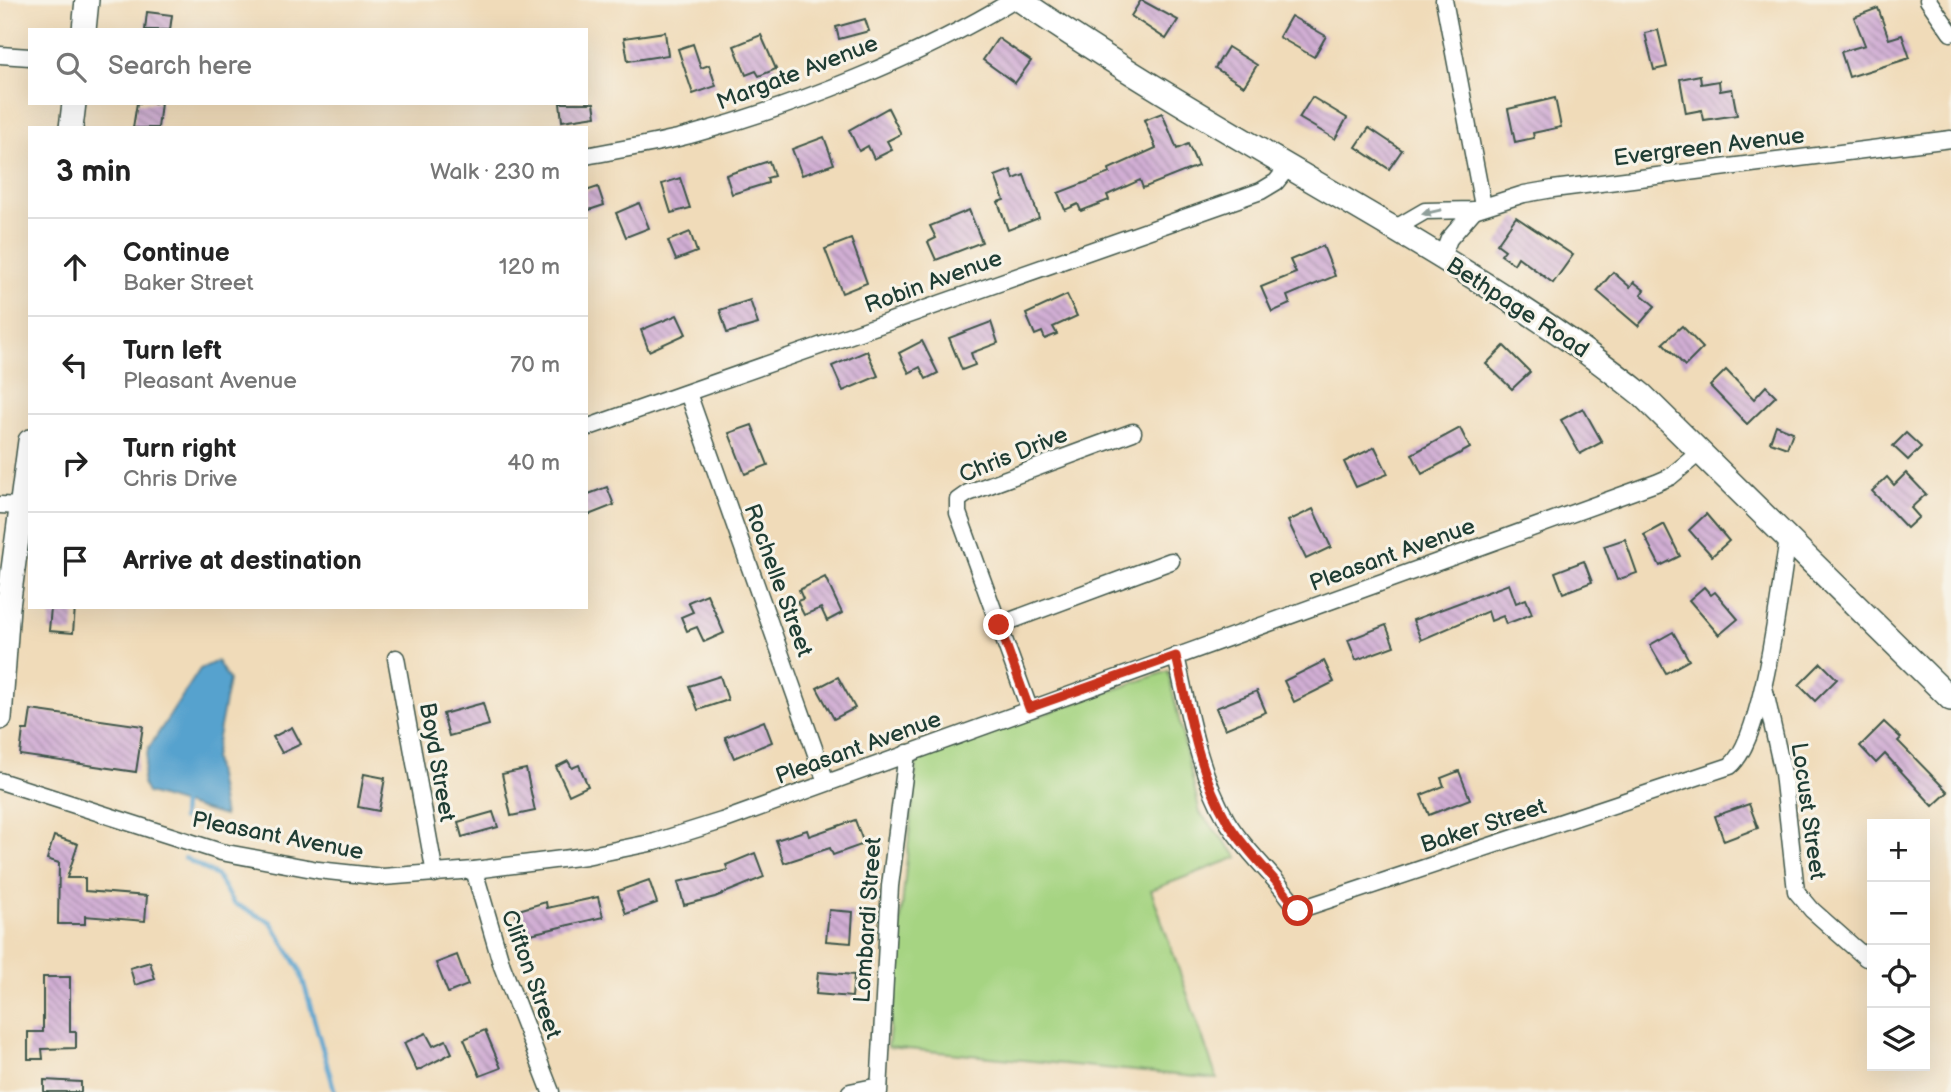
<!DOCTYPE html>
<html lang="en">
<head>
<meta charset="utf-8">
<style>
	:root { --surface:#fff; --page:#f2f2f2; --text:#222; --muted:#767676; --line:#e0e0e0 }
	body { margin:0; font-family:"Balsamiq Sans",sans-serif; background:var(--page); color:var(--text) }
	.controls { position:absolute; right:21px; bottom:21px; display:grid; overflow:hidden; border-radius:0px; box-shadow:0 7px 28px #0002 }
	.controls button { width:63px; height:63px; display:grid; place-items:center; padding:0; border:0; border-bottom:2px solid var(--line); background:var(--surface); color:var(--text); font:35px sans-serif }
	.stop { position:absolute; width:21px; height:21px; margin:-16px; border:5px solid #c8321e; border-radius:50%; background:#fff }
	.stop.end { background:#c8321e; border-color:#fff; box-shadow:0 2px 7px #0008 }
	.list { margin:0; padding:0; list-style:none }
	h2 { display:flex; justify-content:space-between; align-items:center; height:91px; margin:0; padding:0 28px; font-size:30px }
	h2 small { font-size:23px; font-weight:400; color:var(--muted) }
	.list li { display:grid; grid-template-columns:46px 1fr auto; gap:21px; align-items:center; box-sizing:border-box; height:98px; padding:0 28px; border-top:2px solid var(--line) }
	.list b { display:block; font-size:26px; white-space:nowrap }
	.list p { margin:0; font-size:23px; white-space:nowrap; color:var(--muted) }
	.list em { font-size:23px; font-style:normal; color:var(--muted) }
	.icon { flex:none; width:38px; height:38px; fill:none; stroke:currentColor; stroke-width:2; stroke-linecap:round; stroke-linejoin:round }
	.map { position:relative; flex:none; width:1951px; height:1092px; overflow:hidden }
	.search { position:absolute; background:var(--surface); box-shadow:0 7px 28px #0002; left:28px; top:28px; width:560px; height:77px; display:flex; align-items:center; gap:18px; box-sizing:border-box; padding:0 24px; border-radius:0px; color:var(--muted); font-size:26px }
	.panel { position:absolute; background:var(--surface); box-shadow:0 7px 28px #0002; left:28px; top:126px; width:560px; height:483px; border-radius:0px }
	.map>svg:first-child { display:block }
	.green { fill:#a6d482; stroke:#62885b; stroke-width:2 }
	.water { fill:#56a2ce; stroke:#3a7081; stroke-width:2 }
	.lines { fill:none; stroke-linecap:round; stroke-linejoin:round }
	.stream { stroke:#56a2ce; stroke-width:4.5 }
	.building { fill:url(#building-back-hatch) }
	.street-casing { stroke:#3e5548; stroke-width:19 }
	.secondary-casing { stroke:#3e5548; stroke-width:26 }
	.street { stroke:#fff; stroke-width:16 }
	.secondary { stroke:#fff; stroke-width:23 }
	.oneway { fill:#8f9e9a }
	.route { stroke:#c8321e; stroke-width:9 }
	.labels { text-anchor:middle; stroke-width:6; stroke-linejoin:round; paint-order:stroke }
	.street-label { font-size:23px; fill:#1f3d34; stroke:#f7f3e8 }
</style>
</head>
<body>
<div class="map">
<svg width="1951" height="1092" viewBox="0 0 1951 1092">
	<defs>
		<pattern id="building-back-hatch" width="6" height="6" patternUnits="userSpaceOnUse" patternTransform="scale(1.75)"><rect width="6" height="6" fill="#d1aed4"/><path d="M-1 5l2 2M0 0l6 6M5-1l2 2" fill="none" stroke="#a98fad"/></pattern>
	</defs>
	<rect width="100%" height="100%" fill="#f7f3e8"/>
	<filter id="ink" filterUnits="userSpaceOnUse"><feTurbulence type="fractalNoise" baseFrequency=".0143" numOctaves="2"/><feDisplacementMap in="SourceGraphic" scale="14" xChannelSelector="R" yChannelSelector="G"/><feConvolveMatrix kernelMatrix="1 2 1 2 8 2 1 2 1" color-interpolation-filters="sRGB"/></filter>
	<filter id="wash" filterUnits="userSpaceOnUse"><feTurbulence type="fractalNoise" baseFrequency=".00686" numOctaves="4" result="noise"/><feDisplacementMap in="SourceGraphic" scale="28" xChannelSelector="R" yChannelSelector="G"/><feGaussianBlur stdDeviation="1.57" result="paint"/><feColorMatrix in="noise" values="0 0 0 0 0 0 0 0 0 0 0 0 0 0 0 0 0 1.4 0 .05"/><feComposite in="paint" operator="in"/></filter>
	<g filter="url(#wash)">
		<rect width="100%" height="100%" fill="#f0dbb9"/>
		<path class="green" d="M1168,671L1200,813L1238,857L1151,890L1217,1079L888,1047L917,758Z"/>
		<path class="water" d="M217,661L229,680L214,758L224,816L147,793L142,783L148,749L200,669Z"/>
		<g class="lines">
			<g class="stream">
				<path d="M182,819L183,801"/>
				<path d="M185,858L217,876L233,903L271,922L300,970L335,1092"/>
			</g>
		</g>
		<g id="blocks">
			<g class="building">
				<path d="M1141,0L1178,20L1166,39L1131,16Z"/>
				<path d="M1878,8L1889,39L1902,35L1910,58L1849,77L1841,52L1865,45L1854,17Z"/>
				<path d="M147,12L172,15L170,30H145Z"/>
				<path d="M1291,16L1326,36L1314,57L1279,37Z"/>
				<path d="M865,19L869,31L839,39L836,27Z"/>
				<path d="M1658,30L1667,67L1654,70L1645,33Z"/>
				<path d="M665,32L668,55L628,61L624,38Z"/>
				<path d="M761,35L776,69L759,76L756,71L746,75L734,46Z"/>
				<path d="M998,38L1031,61L1015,83L983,60Z"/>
				<path d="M693,44L701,68L709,65L716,86L693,94L678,49Z"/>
				<path d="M1228,47L1257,65L1244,86L1215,68Z"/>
				<path d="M1700,75L1701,84L1719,81L1720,91L1732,89L1737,115L1704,120L1702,110L1686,113L1680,79Z"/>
				<path d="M1312,97L1347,118L1335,139L1299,118Z"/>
				<path d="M1555,98L1561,127L1533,133L1534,138L1515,142L1508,109Z"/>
				<path d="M137,103H161L158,128H133Z"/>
				<path d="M560,103H594L596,116L562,121Z"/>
				<path d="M888,108L901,134L887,141L892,150L874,159L868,146L859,151L849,130Z"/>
				<path d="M1162,113L1177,149L1188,144L1198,166L1143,188L1140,180L1107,195L1109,200L1081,211L1078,204L1065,210L1058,193L1110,173L1109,169L1156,148L1144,120Z"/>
				<path d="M1369,128L1402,150L1389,169L1356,147Z"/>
				<path d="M824,137L834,164L802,175L792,149Z"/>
				<path d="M769,161L774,176L767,178L768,183L732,194L726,175Z"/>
				<path d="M1011,170L1014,179L1024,175L1039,218L1008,230L998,202L1004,200L995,176Z"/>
				<path d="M680,178L690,208L671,213L662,184Z"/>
				<path d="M598,187L604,205L586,211V191Z"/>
				<path d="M639,203L649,228L626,237L616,213Z"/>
				<path d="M969,210L982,242L936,260L928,242L936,238L930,226Z"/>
				<path d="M1516,217L1573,255L1553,283L1518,257L1514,264L1501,255L1505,250L1497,244Z"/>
				<path d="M690,232L697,252L676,260L668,241Z"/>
				<path d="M851,239L867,283L842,293L825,249Z"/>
				<path d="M1323,246L1335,276L1287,296L1290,304L1272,312L1261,287L1296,273L1290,260Z"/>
				<path d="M1613,272L1630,287L1634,282L1644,290L1641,294L1655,306L1638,326L1597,291Z"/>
				<path d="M1067,295L1077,316L1053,327L1057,334L1045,339L1042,332L1035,335L1026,314Z"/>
				<path d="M750,300L758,324L727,333L720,310Z"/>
				<path d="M677,315L686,334L649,351L641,330Z"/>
				<path d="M991,322L998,343L971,353L975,365L962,370L949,338Z"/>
				<path d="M1682,326L1703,348L1685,366L1663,343Z"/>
				<path d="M922,341L938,373L926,379L920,367L909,373L899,353Z"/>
				<path d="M1504,346L1530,372L1512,389L1486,364Z"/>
				<path d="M867,351L878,376L843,391L832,366Z"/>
				<path d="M1726,370L1754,399L1766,386L1776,396L1747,424L1710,386Z"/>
				<path d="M1583,408L1602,442L1580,454L1561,420Z"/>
				<path d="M752,425L768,465L745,474L729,433Z"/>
				<path d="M1776,425L1793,432L1787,448L1770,442Z"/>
				<path d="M1460,428L1470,448L1422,474L1412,454Z"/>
				<path d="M1906,433L1921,447L1908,460L1893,446Z"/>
				<path d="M1375,447L1388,474L1356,487L1344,462Z"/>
				<path d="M1906,473L1926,494L1911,508L1919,517L1907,528L1872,491L1887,477L1894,485Z"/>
				<path d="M607,487L614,505L586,516V495Z"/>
				<path d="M1313,509L1331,547L1306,559L1288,521Z"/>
				<path d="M1706,514L1729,541L1712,556L1689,530Z"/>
				<path d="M1664,524L1680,556L1660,566L1644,535Z"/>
				<path d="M1625,539L1637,573L1617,580L1604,546Z"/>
				<path d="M1584,561L1592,582L1563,593L1555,572Z"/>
				<path d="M825,577L842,613L827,621L821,608L804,615L797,601L803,599L799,590Z"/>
				<path d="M1509,584L1516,603L1526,599L1532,614L1506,624L1503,616L1491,621L1488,611L1421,640L1413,620Z"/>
				<path d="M1704,587L1711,595L1715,592L1738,619L1719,635L1689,600Z"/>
				<path d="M707,594L724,633L704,642L697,627L687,631L681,617L693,612L688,602Z"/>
				<path d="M51,607H75L73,633L49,631Z"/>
				<path d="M1386,625L1394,646L1356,660L1348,640Z"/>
				<path d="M1673,632L1689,660L1666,673L1650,645Z"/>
				<path d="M1324,661L1334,682L1294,702L1284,681Z"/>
				<path d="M1821,663L1837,679L1815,701L1799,685Z"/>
				<path d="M720,676L728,700L698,710L689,686Z"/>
				<path d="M838,677L855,708L834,719L817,688Z"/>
				<path d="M1257,691L1266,712L1225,729L1216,708Z"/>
				<path d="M483,703L489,725L449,736L443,714Z"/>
				<path d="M31,710L143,726L136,772L20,755L23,730H28Z"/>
				<path d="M764,721L772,742L734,758L725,737Z"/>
				<path d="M1884,722L1901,738L1898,741L1948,792L1933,806L1885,754L1876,763L1860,746Z"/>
				<path d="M292,727L301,744L282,753L273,737Z"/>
				<path d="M568,761L572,768L579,765L588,786L569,795L556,767Z"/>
				<path d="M526,769L535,811L511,816L502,774Z"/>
				<path d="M1459,771L1470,799L1429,815L1421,795L1444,786L1441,778Z"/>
				<path d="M364,774L385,778L379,811L358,807Z"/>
				<path d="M1749,804L1758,828L1724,841L1715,816Z"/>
				<path d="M493,812L498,827L462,837L458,822Z"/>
				<path d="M855,820L864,844L833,855L830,848L784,863L776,840L807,830L809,836Z"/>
				<path d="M54,836L78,844L67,878H85V891L147,896L145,921L85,916V924H58L59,863L47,859Z"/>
				<path d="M755,853L764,877L715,897L684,905L678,882L728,870L726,865Z"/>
				<path d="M649,880L657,903L626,914L618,891Z"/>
				<path d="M598,897L603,917L522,936L515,911L546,902L547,908Z"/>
				<path d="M829,910L853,912L851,943L826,941Z"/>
				<path d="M457,955L468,985L448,993L436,963Z"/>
				<path d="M150,962L155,979L135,985L130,968Z"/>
				<path d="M818,972L854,975L852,997L816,994Z"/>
				<path d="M43,977H70V1032H76V1048L42,1049L43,1059H28V1032H43Z"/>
				<path d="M485,1030L501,1068L480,1076L464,1039Z"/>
				<path d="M426,1033L433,1046L446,1040L452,1053L417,1071L404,1043Z"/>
				<path d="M44,1080L81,1082V1092H44Z"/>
			</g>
		</g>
	</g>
	<g filter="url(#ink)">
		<use href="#blocks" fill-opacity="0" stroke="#3e5548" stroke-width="2"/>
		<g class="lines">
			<g class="street-casing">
				<g id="street">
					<path d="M1444,0L1483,206"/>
					<path d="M1928,0L1951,33"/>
					<path d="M0,55L30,57"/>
					<path d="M586,156C621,149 656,144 690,135C796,106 920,57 1013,0"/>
					<path d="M1394,229L1425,211L1474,210L1524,194L1553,189L1951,139"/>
					<path d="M1442,257L1449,239L1474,210"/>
					<path d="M688,393L826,782"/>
					<path d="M586,428L1261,191L1276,182L1289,166"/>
					<path d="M0,505L21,506"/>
					<path d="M999,625L1171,561"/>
					<path d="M1176,656C1189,713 1198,771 1227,821C1246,853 1278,878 1298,910L1730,766C1764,739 1780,586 1788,539"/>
					<path d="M396,658L435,874"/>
					<path d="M1764,687L1783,773L1796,891L1812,910L1866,958"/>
					<path d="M1029,708L958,513V500L968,493L1133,432"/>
					<path d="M0,781L221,852L318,870L383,877L474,870L586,856L655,842L722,821L1656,483L1670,477L1700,452"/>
					<path d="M474,870L502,966L551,1092"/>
					<path d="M850,1092L879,1086"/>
					<path d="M879,1092L890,886L907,753"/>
				</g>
			</g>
			<g class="secondary-casing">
				<g id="secondary">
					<path d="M1020,0C1139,82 1266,153 1391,227C1478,279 1563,331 1642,395L1951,699"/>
					<path d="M84,30L87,0"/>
					<path d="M71,128L74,103"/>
					<path d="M0,718L8,607L30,441"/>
				</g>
			</g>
			<use href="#street" class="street"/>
			<use href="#secondary" class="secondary"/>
		</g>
		<defs><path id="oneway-solid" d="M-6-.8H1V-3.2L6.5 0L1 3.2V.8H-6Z" transform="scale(1.75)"/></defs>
		<use class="oneway" href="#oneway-solid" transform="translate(1432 212) rotate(167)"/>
	</g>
	<g class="lines" filter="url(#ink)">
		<path class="route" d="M999,625L1029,708L1176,656C1189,712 1198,771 1227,821C1246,853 1278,878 1298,911"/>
	</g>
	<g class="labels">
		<g class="street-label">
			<text transform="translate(797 72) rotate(-21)" y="8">Margate Avenue</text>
			<text transform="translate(1709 146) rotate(-7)" y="8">Evergreen Avenue</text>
			<text transform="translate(933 281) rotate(-20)" y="8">Robin Avenue</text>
			<text transform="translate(1518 307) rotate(33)" y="8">Bethpage Road</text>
			<text transform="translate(1013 454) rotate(-22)" y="8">Chris Drive</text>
			<text transform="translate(1392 554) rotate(-20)" y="8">Pleasant Avenue</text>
			<text transform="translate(779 580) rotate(70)" y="8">Rochelle Street</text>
			<text transform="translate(858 747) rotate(-20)" y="8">Pleasant Avenue</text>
			<text transform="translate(438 762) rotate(80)" y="8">Boyd Street</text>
			<text transform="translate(1809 811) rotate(82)" y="8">Locust Street</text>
			<text transform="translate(1483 825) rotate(-18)" y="8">Baker Street</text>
			<text transform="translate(278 835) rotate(11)" y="8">Pleasant Avenue</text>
			<text transform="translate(867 920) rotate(-86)" y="8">Lombardi Street</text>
			<text transform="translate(532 974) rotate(70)" y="8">Clifton Street</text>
		</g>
	</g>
</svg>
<div class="controls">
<button>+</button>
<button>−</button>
<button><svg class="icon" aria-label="locate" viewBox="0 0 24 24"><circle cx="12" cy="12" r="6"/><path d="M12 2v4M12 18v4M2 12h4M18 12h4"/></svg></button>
<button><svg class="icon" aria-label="layers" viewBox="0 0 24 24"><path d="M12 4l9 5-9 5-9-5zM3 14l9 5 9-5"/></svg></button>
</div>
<div class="stop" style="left:1298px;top:911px"></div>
<div class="stop end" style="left:999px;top:625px"></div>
<div class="search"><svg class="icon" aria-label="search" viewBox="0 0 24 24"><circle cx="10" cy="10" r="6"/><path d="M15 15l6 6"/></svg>Search here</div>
<section class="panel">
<h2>3 min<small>Walk · 230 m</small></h2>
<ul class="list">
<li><svg class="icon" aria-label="ahead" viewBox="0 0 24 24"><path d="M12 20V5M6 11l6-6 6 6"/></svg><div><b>Continue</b><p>Baker Street</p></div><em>120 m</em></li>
<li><svg class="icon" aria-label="left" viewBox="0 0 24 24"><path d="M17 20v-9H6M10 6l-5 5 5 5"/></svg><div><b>Turn left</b><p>Pleasant Avenue</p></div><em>70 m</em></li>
<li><svg class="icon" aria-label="right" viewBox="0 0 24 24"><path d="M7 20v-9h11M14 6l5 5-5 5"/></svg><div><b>Turn right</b><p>Chris Drive</p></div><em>40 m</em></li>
<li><svg class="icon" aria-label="arrive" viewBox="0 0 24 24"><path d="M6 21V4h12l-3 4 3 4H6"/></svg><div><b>Arrive at destination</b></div></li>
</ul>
</section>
</div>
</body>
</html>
